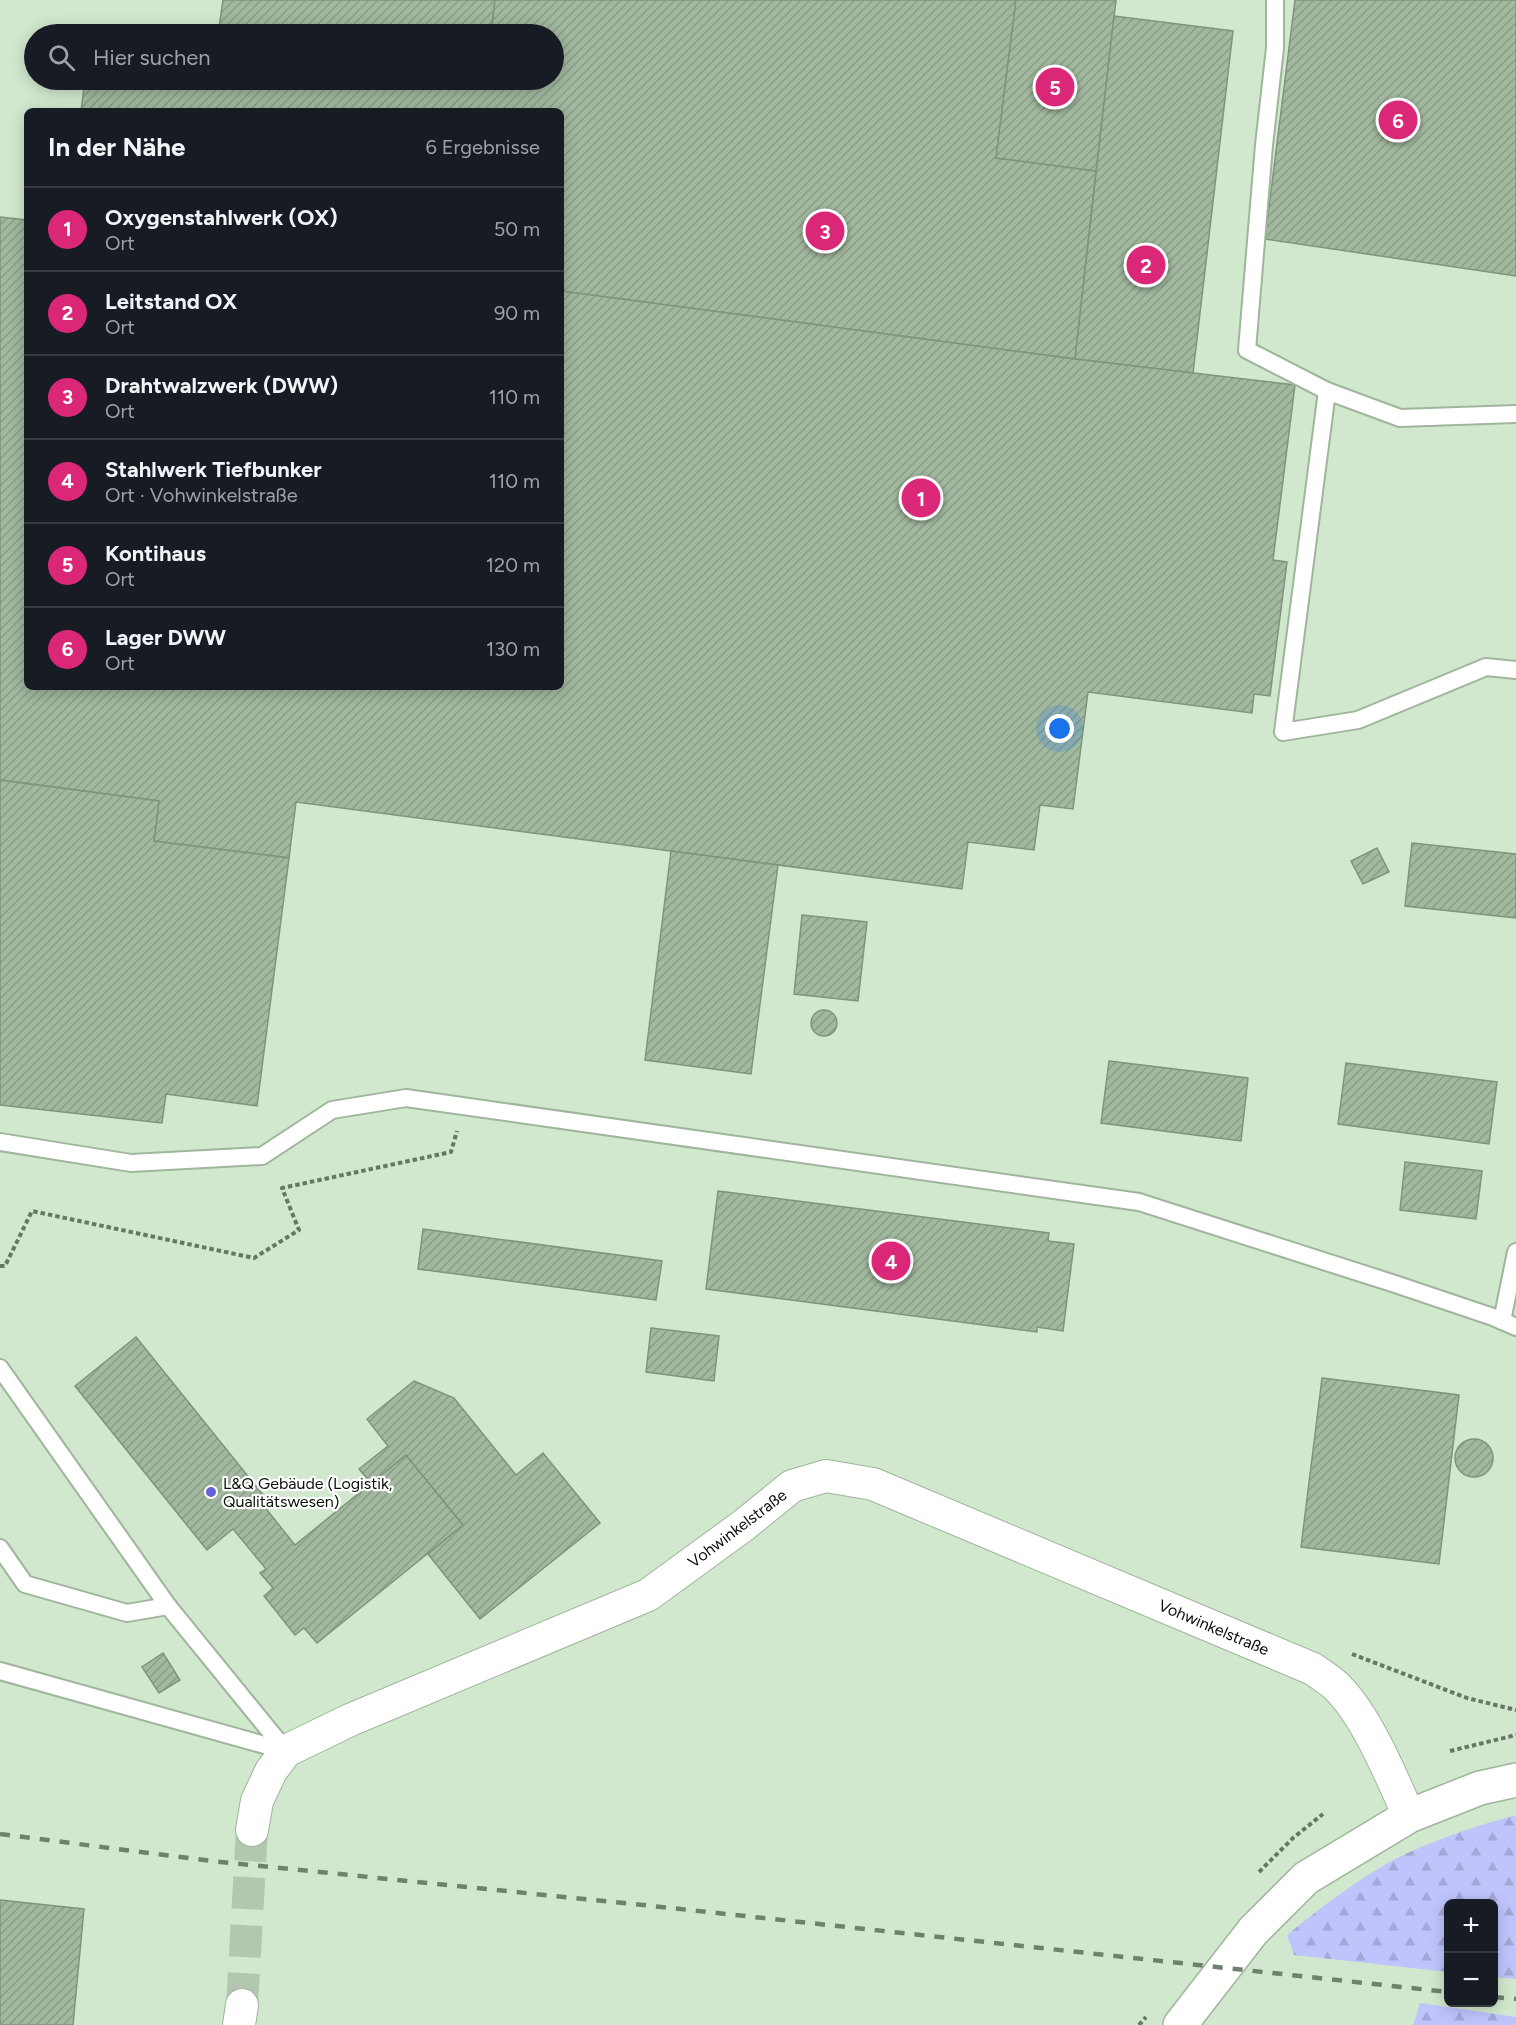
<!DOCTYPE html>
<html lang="de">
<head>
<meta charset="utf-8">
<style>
	:root { --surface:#171b24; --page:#242831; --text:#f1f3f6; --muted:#9ea1a6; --line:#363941; --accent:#db2777 }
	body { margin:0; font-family:Figtree,sans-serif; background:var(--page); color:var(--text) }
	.controls { position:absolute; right:18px; bottom:18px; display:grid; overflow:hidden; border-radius:9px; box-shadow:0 3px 15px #0003 }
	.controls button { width:54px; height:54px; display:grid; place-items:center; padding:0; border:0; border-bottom:2px solid var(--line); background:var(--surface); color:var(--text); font:30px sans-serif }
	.you { position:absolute; left:1060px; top:729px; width:21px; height:21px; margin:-15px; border:4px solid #fff; border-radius:50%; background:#1a73e8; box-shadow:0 0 0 9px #1a73e833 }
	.badge { display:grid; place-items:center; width:39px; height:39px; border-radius:50%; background:var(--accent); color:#fff; font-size:20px; font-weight:700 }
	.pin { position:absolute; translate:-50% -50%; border:3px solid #fff; box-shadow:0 2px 6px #0006 }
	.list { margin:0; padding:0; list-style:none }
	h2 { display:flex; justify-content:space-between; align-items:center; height:78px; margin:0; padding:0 24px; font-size:26px }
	h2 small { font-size:20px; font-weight:400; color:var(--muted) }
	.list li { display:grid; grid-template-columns:39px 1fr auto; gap:18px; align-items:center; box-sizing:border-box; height:84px; padding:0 24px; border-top:2px solid var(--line) }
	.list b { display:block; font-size:22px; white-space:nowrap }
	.list p { margin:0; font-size:20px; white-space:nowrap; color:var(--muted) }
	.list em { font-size:20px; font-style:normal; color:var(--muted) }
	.icon { flex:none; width:33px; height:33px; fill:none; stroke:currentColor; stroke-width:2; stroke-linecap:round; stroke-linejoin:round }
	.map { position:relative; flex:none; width:1516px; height:2025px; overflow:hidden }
	.search { position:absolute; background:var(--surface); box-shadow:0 3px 15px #0003; left:24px; top:24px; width:540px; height:66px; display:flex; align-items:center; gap:15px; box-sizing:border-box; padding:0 21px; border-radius:33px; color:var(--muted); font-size:22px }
	.panel { position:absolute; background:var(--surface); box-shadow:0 3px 15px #0003; left:24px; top:108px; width:540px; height:582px; border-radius:9px }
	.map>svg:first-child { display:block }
	.forest { fill:url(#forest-firs) }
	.building { fill:url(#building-hatch); stroke:#7f947c; stroke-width:1.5 }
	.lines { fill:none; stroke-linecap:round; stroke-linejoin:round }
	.street-tunnel { stroke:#b3c7b0; stroke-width:32; stroke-dasharray:32 16; stroke-linecap:butt }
	.lane-casing { stroke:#9fb59c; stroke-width:20 }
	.street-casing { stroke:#9fb59c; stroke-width:34 }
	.secondary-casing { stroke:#9fb59c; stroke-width:36 }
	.path { stroke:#687666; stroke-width:4; stroke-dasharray:4.5 3; stroke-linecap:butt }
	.lane { stroke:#fff; stroke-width:16 }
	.street { stroke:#fff; stroke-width:32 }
	.secondary { stroke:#fff; stroke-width:33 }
	.rail { stroke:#70806e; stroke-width:4.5; stroke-dasharray:10 10; stroke-linecap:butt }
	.poi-dot { fill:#665fd8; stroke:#fff; stroke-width:2 }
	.labels { text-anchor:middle; stroke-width:4.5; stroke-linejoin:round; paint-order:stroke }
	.poi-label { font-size:16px; fill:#080f07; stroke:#fff; text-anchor:start }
	.street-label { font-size:16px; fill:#080f07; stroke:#fff }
</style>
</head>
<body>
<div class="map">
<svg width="1516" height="2025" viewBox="0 0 1516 2025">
	<defs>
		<pattern id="forest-firs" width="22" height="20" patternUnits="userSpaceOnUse" patternTransform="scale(1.5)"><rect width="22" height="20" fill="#c0c4fd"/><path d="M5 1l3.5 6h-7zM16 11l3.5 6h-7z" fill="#a4a7d7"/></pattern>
		<pattern id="building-hatch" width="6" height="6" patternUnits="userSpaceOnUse" patternTransform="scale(1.5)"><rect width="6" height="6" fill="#a2b89f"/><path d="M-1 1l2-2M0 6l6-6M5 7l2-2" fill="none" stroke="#8a9d87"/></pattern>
	</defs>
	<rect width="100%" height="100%" fill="#d1e8ce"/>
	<g class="forest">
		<path d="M1516,1815V1979L1494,1977V1904H1448V1972L1294,1955L1287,1935C1319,1909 1351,1884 1388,1863C1424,1843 1475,1826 1516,1815Z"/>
		<path d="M1420,2003L1516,2017V2025H1413Z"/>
	</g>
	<g class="building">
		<path d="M223,0H495L491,34H218Z"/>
		<path d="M495,0H1016L996,158L1096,171L1075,359L561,291V111H81L85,80H460L485,83V80H554V34H491Z"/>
		<path d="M1016,0H1116L1096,171L996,158Z"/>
		<path d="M1295,0H1516V276L1265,239Z"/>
		<path d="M1114,16L1233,31L1193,373L1075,359Z"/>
		<path d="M0,217L27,220V687H561V291L1075,359L1295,385L1273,560L1287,562L1270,696L1254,694L1252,713L1088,692L1073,809L1040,805L1034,850L968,842L962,889L296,802L289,858L154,841L159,801L0,780Z"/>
		<path d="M0,780L159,801L154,841L289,858L257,1106L166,1094L162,1123L0,1105Z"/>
		<path d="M1412,843L1516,854V918L1405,906Z"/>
		<path d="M1377,848L1389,872L1363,884L1351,861Z"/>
		<path d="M671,851L778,865L751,1074L645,1060Z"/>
		<path d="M802,915L867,922L858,1001L794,994Z"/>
		<circle cx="824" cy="1023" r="13"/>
		<path d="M1109,1061L1248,1078L1241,1141L1101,1123Z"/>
		<path d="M1346,1063L1497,1082L1489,1144L1338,1124Z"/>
		<path d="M1405,1162L1482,1171L1476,1219L1400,1210Z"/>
		<path d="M718,1191L1049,1233L1048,1241L1074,1244L1063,1331L1037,1327V1332L706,1289Z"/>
		<path d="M423,1229L662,1261L656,1300L418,1269Z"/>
		<path d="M651,1328L719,1336L714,1381L646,1372Z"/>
		<path d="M136,1337L268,1501L263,1505L295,1545L406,1455L463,1525L317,1643L304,1628L295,1635L264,1596L273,1588L260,1573L266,1569L233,1529L207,1550L75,1386Z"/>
		<path d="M1322,1378L1459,1395L1439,1564L1301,1547Z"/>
		<path d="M414,1381L454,1398L516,1475L543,1453L600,1523L480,1619L428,1554L463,1525L406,1455L371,1483L359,1469L388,1446L367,1419Z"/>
		<circle cx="1474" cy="1458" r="19"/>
		<path d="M163,1653L180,1680L159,1693L142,1667Z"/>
		<path d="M0,1900L84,1909L73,2025H0Z"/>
	</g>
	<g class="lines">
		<path class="street-tunnel" d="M242,2005L252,1830"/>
		<g class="lane-casing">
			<g id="lane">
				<path d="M1275,0V48L1264,145L1247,350L1327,391L1400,418L1516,414"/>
				<path d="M1327,391L1283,732L1358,720L1486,667L1516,670"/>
				<path d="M0,1142L131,1163L262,1156L332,1110L406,1098L1139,1202L1395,1284L1493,1317L1516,1327"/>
				<path d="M1502,1321L1516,1252"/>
				<path d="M0,1368L168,1606L286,1751"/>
				<path d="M0,1548L25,1584L127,1613L168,1606"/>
				<path d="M0,1671L286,1751"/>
			</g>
		</g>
		<g class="street-casing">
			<g id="street">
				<path d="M252,1830L257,1801L271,1771L286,1751L350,1720L648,1595L744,1525L792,1486L826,1476L873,1484L1313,1669C1321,1675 1332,1681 1339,1689C1368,1719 1392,1778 1409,1816"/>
				<path d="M239,2025L242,2005"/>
			</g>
		</g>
		<g class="secondary-casing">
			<path id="secondary" d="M1180,2025L1253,1931L1306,1878L1409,1816L1480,1788L1516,1780"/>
		</g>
		<g class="path">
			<path d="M0,1266H5L32,1211L254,1258L299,1230L282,1188L451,1152L457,1131"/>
			<path d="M1352,1654L1467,1698L1516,1710"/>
			<path d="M1450,1751L1516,1735"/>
			<path d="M1259,1872L1293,1838L1323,1814"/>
			<path d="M1139,2025L1146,2017"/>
		</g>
		<use href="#lane" class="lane"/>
		<use href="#street" class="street"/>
		<use href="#secondary" class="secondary"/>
		<g class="rail">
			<path d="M0,1834L212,1861L643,1905L1448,1992"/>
			<path d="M1494,1997L1516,1999"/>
		</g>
	</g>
	<circle class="poi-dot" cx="211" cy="1492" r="6"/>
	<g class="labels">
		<g class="poi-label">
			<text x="223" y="1489">L&amp;Q Gebäude (Logistik,<tspan x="223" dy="18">Qualitätswesen)</tspan></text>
		</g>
		<g class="street-label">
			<text transform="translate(737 1528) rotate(-37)" y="6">Vohwinkelstraße</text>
			<text transform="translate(1214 1627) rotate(23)" y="6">Vohwinkelstraße</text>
		</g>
	</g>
</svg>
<div class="controls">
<button>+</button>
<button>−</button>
</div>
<div class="you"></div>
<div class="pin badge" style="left:921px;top:498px">1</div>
<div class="pin badge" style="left:1146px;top:265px">2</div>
<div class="pin badge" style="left:825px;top:231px">3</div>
<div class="pin badge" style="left:891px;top:1261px">4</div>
<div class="pin badge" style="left:1055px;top:87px">5</div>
<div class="pin badge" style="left:1398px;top:120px">6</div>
<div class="search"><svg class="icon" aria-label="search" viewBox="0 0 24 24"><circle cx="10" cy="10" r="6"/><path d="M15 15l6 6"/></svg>Hier suchen</div>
<section class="panel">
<h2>In der Nähe<small>6 Ergebnisse</small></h2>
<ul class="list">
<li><span class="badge">1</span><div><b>Oxygenstahlwerk (OX)</b><p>Ort</p></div><em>50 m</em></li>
<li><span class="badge">2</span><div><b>Leitstand OX</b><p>Ort</p></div><em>90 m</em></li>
<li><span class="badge">3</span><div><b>Drahtwalzwerk (DWW)</b><p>Ort</p></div><em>110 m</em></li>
<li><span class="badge">4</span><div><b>Stahlwerk Tiefbunker</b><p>Ort · Vohwinkelstraße</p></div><em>110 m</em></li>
<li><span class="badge">5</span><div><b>Kontihaus</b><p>Ort</p></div><em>120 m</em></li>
<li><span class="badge">6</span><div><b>Lager DWW</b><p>Ort</p></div><em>130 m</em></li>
</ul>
</section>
</div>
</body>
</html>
